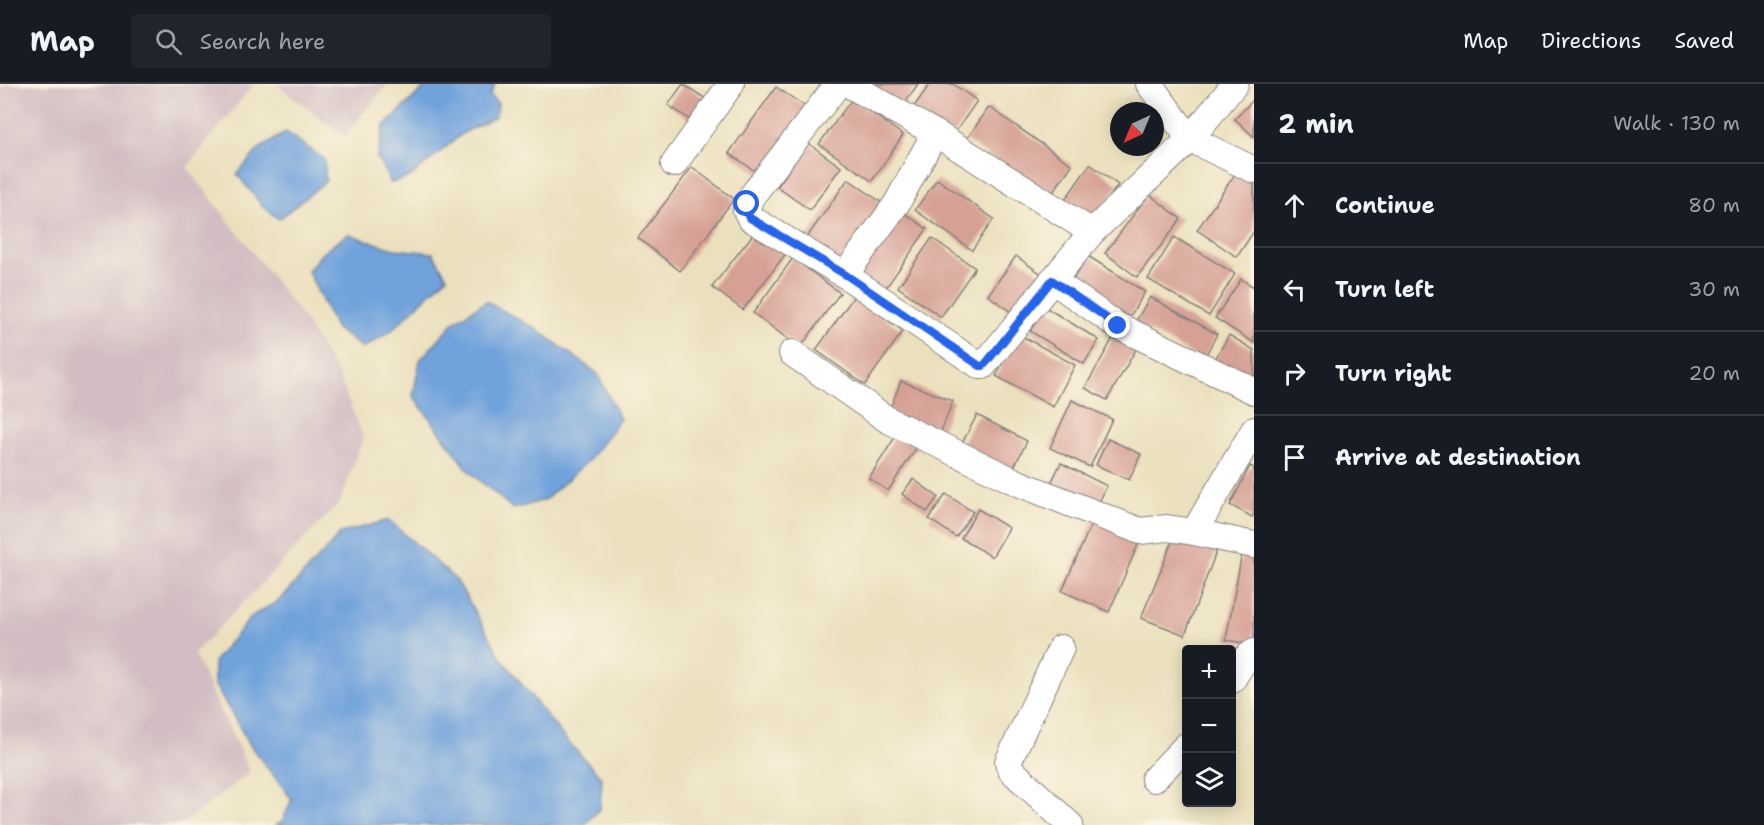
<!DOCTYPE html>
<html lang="en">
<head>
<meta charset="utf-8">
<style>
	:root { --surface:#171b24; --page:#20242c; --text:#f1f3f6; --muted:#9ea1a6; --line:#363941 }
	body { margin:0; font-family:"Shantell Sans",sans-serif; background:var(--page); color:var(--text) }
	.controls { position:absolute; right:18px; bottom:18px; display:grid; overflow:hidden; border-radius:6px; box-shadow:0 3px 15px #0003 }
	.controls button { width:54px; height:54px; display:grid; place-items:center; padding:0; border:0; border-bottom:2px solid var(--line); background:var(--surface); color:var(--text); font:30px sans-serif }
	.compass { position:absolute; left:1110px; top:18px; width:54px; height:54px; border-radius:50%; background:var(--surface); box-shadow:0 3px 15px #0003; rotate:224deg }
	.stop { position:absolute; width:18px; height:18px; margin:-14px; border:4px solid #2563eb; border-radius:50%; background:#fff }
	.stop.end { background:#2563eb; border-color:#fff; box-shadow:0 2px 6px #0008 }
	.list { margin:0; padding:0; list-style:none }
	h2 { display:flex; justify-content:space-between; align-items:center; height:78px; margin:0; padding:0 24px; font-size:26px }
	h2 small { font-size:20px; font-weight:400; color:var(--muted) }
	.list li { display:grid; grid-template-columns:39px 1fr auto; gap:18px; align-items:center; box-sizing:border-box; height:84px; padding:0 24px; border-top:2px solid var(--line) }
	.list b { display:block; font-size:22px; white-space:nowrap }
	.list em { font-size:20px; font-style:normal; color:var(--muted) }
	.icon { flex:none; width:33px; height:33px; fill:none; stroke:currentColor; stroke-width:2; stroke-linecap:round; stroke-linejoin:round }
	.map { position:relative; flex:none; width:1254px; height:741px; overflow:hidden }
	header { display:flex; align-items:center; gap:36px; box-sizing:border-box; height:84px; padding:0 30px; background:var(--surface); border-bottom:2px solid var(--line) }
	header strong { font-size:28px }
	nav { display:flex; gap:33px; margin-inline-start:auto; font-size:21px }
	.search { width:420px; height:54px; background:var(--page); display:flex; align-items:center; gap:15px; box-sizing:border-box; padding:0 21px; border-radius:6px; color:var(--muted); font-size:22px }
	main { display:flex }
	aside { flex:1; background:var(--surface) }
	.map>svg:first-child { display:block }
	.industrial { fill:#d2bec2 }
	.water { fill:#70a2db; stroke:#49628b; stroke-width:1.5 }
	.building { fill:#d6a095 }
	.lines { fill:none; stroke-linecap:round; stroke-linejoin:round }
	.minor-casing { stroke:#86817c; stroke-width:28 }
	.minor { stroke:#fff; stroke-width:26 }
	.route { stroke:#2563eb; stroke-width:8 }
</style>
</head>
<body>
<header>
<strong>Map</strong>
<div class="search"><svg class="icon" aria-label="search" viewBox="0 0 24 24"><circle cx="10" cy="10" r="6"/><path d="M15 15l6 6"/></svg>Search here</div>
<nav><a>Map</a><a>Directions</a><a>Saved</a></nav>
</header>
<main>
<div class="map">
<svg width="1254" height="741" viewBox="0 0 1254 741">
	<rect width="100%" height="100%" fill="#fcf5e5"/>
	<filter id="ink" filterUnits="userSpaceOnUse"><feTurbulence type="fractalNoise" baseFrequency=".0167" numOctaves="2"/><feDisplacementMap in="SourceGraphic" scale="12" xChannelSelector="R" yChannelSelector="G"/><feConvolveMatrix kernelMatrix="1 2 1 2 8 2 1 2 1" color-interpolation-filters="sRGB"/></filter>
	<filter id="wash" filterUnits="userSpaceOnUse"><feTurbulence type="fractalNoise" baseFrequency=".008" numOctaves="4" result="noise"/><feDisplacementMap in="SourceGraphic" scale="24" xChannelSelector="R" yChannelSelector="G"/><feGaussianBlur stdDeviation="1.35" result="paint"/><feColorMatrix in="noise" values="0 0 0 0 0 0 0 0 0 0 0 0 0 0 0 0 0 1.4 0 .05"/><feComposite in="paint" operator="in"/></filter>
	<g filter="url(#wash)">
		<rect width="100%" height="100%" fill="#ebe0bd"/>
		<g class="industrial">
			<path d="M6,0H254L187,83L300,229L338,290L363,353L341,417L194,570L250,688L181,741H0V8Z"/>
			<path d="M276,0H388L344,52Z"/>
		</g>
		<g class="water">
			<path d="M428,0H495L490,11L498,20L495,33L463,49L410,93L391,99L377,73L384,42Z"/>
			<path d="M286,48L324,75L326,97L279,135L263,123L237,90L259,65Z"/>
			<path d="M348,150L394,165L433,169L447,193L391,247L363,264L336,245L308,187L322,169Z"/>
			<path d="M486,217L536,245L597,289L620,335L590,375L545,416L513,425L470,388L413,312L420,276L455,237Z"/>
			<path d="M389,436L457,497L502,575L566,656L602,694L600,725L584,741H276L283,736L292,715L252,664L214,600V577L252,532L280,516L341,449Z"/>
		</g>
		<g id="blocks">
			<g class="building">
				<path d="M683,0L712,19L698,41L668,21Z"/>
				<path d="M874,0H918L902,23L872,2Z"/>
				<path d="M930,0H953L977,17L952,53L913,24Z"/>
				<path d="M776,3L812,27L765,94L729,69Z"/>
				<path d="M852,15L903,51L872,97L819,60Z"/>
				<path d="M1252,17L1254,19V53L1235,35Z"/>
				<path d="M989,23L1072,81L1049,114L966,56Z"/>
				<path d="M808,59L841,83L810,126L777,103Z"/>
				<path d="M1090,80L1118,101L1091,140L1062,120Z"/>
				<path d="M692,83L734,115L680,187L638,154Z"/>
				<path d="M1239,84L1254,94V147L1237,173L1197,146Z"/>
				<path d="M848,95L885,121L842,182L805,156Z"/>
				<path d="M937,95L994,135L972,166L915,126Z"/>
				<path d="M1149,110L1181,135L1137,193L1105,169Z"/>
				<path d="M900,126L927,145L883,208L856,189Z"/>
				<path d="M757,145L787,168L743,226L712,203Z"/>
				<path d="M1174,153L1235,190L1209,232L1148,195Z"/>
				<path d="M932,154L975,184L941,233L898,203Z"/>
				<path d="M1016,172L1047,194L1019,234L988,211Z"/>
				<path d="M1088,172L1145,208L1129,234L1071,198Z"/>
				<path d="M793,174L840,209L800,264L753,229Z"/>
				<path d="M1241,195L1254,203V259L1215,234Z"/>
				<path d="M854,212L903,247L865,301L816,266Z"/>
				<path d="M1150,213L1217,250L1203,276L1135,239Z"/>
				<path d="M1045,223L1099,256L1084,280L1030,247Z"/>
				<path d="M1117,247L1139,260L1107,316L1085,304Z"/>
				<path d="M1018,250L1075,281L1053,323L996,292Z"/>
				<path d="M1229,251L1254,266V303L1213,279Z"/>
				<path d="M901,297L953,317L939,352L887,332Z"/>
				<path d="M1072,316L1112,335L1090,383L1050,364Z"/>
				<path d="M977,331L1027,357L1011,389L960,363Z"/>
				<path d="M897,350L917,363L888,407L869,394Z"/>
				<path d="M1108,355L1141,370L1129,396L1096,381Z"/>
				<path d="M1061,379L1107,402L1096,424L1050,401Z"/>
				<path d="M1250,382L1254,384V429L1252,433L1230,421Z"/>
				<path d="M913,395L938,413L927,428L902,410Z"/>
				<path d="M946,410L973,428L956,453L929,435Z"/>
				<path d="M978,425L1009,444L992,473L961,454Z"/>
				<path d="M1093,436L1140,456L1109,528L1062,507Z"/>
				<path d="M1176,449L1219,460L1185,551L1141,534Z"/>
				<path d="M1243,463L1254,466V561L1226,556Z"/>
			</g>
		</g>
	</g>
	<g filter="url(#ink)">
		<use href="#blocks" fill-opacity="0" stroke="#86817c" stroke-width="1.5"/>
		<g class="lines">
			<g class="minor-casing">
				<g id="minor">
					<path d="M838,0L751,113L746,126L750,134L845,191L980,282H983L1092,148L1190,55L1235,0"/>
					<path d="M848,0L935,49L1092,148"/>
					<path d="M1149,0L1190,55L1254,86"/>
					<path d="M674,80L731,0"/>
					<path d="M845,191L897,119L935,49"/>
					<path d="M1052,196L1118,242L1254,307"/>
					<path d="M792,269L888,336L1018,399L1140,447L1167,444L1194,448L1254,461"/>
					<path d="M1194,448L1254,346"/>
					<path d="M1061,564L1008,678L1011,686L1070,741"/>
					<path d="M1232,596L1246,574L1254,568"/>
					<path d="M1154,695L1186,662"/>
				</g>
			</g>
			<use href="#minor" class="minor"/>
		</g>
	</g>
	<g class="lines" filter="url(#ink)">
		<path class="route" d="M747,120L746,126L750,134L846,191L980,282H983L986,279L1052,196L1118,242"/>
	</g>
</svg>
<div class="controls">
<button>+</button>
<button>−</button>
<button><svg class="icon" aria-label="layers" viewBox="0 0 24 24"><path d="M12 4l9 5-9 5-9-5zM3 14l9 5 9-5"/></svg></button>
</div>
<svg class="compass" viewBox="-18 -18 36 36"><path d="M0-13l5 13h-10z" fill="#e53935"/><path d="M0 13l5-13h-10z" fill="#9ea1a6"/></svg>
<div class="stop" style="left:747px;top:120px"></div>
<div class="stop end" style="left:1118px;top:242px"></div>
</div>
<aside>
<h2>2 min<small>Walk · 130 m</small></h2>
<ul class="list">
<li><svg class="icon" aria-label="ahead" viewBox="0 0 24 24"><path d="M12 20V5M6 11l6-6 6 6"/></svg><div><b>Continue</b></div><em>80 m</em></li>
<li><svg class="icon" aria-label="left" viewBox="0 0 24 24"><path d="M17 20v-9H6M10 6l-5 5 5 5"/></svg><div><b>Turn left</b></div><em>30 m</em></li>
<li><svg class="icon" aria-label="right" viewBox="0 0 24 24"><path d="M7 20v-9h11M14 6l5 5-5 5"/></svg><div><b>Turn right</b></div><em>20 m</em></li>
<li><svg class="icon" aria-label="arrive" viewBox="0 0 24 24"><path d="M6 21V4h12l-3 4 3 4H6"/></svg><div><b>Arrive at destination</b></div></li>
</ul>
</aside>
</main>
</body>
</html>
